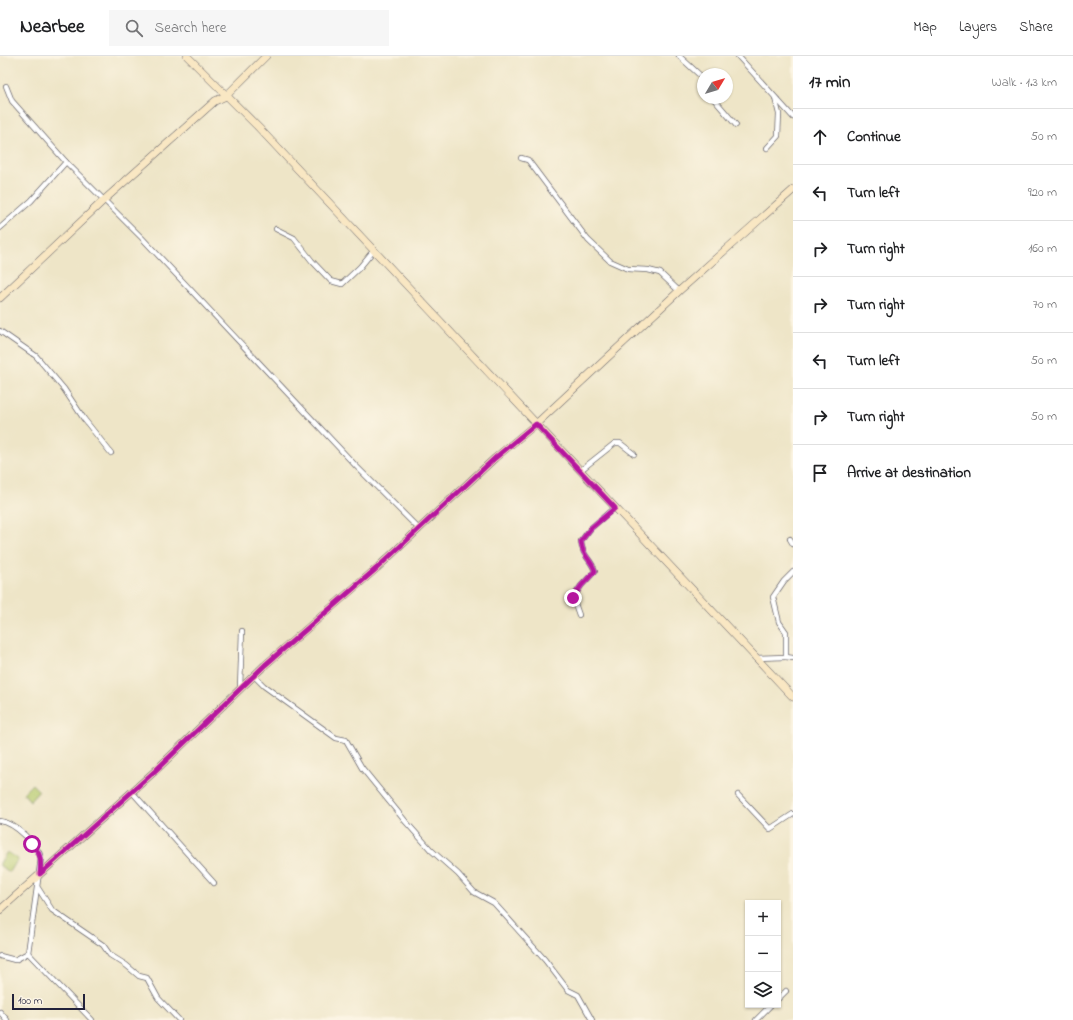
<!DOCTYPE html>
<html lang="en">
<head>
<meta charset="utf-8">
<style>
	:root { --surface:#fff; --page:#f6f6f6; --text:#202124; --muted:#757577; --line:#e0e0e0 }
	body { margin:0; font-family:"Indie Flower",sans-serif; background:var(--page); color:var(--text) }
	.controls { position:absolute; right:12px; bottom:12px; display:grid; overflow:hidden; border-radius:0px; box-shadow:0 1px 3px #0004 }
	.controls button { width:36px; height:36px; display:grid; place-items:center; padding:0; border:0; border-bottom:1px solid var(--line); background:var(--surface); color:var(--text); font:20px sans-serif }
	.compass { position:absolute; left:697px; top:12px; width:36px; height:36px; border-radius:50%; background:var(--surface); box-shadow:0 1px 3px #0004; rotate:52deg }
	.scale { position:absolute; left:12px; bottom:10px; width:73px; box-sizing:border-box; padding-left:4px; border:2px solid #22223b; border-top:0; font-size:11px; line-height:14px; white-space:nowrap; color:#22223b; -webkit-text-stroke:3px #fcf5e5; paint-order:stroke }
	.stop { position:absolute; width:12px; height:12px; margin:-9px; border:3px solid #b5179e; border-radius:50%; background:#fff }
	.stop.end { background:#b5179e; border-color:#fff; box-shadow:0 1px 4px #0008 }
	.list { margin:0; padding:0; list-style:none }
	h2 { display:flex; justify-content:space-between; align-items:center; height:52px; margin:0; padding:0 16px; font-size:17px }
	h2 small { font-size:13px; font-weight:400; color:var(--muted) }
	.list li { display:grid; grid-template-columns:26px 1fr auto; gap:12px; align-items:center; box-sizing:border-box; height:56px; padding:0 16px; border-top:1px solid var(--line) }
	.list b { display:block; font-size:15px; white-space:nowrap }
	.list em { font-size:13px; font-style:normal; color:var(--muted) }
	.icon { flex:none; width:22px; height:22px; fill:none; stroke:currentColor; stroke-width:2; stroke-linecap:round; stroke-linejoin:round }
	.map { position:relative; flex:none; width:793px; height:964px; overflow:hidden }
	header { display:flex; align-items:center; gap:24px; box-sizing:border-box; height:56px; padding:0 20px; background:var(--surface); border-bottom:1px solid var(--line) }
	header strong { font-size:19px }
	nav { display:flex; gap:22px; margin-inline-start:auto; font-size:14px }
	.search { width:280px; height:36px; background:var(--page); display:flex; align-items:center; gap:10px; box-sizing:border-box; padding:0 14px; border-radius:0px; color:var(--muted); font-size:15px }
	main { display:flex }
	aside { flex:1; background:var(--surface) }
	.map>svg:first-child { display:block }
	.green { fill:#b7cb6f; stroke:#6c7655 }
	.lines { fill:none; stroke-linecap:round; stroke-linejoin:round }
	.street-casing { stroke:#69666c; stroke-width:6 }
	.secondary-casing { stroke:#69666c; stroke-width:8 }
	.street { stroke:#fff; stroke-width:4.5 }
	.secondary { stroke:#f9e7c3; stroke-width:7 }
	.route { stroke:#b5179e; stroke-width:5 }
</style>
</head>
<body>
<header>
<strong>Nearbee</strong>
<div class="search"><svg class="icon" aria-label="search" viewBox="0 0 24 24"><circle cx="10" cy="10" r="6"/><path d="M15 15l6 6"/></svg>Search here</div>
<nav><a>Map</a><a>Layers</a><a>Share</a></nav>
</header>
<main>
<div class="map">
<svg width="793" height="964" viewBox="0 0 793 964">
	<rect width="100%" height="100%" fill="#fcf5e5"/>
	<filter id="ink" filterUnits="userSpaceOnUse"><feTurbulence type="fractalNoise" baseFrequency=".025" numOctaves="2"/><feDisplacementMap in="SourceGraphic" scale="8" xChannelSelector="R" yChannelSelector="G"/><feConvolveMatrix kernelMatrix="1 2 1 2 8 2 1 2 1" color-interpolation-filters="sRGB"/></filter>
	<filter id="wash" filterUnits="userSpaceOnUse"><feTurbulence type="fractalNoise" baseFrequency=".012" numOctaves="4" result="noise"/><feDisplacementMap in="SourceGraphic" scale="16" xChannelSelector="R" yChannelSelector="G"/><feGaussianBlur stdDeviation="0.9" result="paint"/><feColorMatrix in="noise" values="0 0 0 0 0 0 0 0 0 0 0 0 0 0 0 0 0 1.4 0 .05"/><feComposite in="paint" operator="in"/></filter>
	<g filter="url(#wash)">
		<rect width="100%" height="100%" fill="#eee5c7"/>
		<g class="green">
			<path d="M32,728L39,735L30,745L23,737Z"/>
			<path d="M7,796L18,803L10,816L0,810V807Z"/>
		</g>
	</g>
	<g filter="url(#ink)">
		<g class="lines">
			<g class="street-casing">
				<g id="street">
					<path d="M679,0L703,22V24"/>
					<path d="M738,0L793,61"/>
					<path d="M6,30L12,45L66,106L142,182L356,410L419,473"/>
					<path d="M713,42L736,69"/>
					<path d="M767,92L778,80L779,58L775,42"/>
					<path d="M521,102L528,104L588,184L610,205L628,213L648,214L660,217L679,235"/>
					<path d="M0,172L31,145L66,106"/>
					<path d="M276,173L294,182L312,205L331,225L342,228L360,211L374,194"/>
					<path d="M0,275L36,300L64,333L84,363L111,397"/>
					<path d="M581,414L615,387H620L634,398"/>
					<path d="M790,483L793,488"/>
					<path d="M579,559L573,542L581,530L595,515C591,503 582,500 581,485L591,472L615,451"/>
					<path d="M786,601L793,602"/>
					<path d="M756,602L786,601V576L779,566L773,541L784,525L793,516"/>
					<path d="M254,620L264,630L336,682L346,684L362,712L406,766L431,794L458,818L474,836L494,847L545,904L568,934L578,939L592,964"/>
					<path d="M240,632L242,575"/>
					<path d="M132,736L214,827"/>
					<path d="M738,739L770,773L793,758"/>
					<path d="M0,765C14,766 38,789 41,802L28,897L15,904L0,900"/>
					<path d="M38,832L52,854L103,889L110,899L126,909L139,920L147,922L158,942L179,964"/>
					<path d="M28,897L92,964"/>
					<path d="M778,943L786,935"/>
					<path d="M0,956L7,964"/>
					<path d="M756,964L771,949"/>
				</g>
			</g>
			<g class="secondary-casing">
				<g id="secondary">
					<path d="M187,0L259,72L793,641"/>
					<path d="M0,242L104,144L215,45L226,40L266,0"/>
					<path d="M0,854L155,715L265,609L377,512L495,402L536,368L679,235L793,134"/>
				</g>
			</g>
			<use href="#street" class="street"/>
			<use href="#secondary" class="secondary"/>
		</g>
	</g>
	<g class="lines" filter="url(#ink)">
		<path class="route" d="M32,788C42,799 41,804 40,818L155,715L265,609L377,512L495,402L536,368L615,452L591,472L581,485C582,500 591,503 595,515L581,530L573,542"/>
	</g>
</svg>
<div class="controls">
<button>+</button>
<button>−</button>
<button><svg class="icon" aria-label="layers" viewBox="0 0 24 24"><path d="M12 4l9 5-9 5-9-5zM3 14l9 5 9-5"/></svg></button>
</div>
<svg class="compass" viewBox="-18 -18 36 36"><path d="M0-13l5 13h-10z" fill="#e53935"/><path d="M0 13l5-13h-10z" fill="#757577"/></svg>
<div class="scale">100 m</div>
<div class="stop" style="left:32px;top:788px"></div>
<div class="stop end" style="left:573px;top:542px"></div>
</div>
<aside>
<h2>17 min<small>Walk · 1.3 km</small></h2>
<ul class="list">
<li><svg class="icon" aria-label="ahead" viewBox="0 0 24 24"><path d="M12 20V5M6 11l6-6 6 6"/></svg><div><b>Continue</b></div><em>50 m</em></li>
<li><svg class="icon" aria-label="left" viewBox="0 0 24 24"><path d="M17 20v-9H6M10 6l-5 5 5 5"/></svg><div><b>Turn left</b></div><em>920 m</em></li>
<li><svg class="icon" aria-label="right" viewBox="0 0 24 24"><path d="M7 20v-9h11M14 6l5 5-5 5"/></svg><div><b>Turn right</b></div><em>160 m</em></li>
<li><svg class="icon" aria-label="right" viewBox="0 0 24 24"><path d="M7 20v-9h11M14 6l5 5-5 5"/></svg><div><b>Turn right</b></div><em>70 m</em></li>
<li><svg class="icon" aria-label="left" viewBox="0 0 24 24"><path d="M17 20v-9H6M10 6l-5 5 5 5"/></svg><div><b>Turn left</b></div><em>50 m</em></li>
<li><svg class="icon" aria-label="right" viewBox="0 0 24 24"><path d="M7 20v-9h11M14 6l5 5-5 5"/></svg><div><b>Turn right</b></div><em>50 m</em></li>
<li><svg class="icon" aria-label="arrive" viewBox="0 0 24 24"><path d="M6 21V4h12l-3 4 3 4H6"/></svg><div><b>Arrive at destination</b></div></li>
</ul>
</aside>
</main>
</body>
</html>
